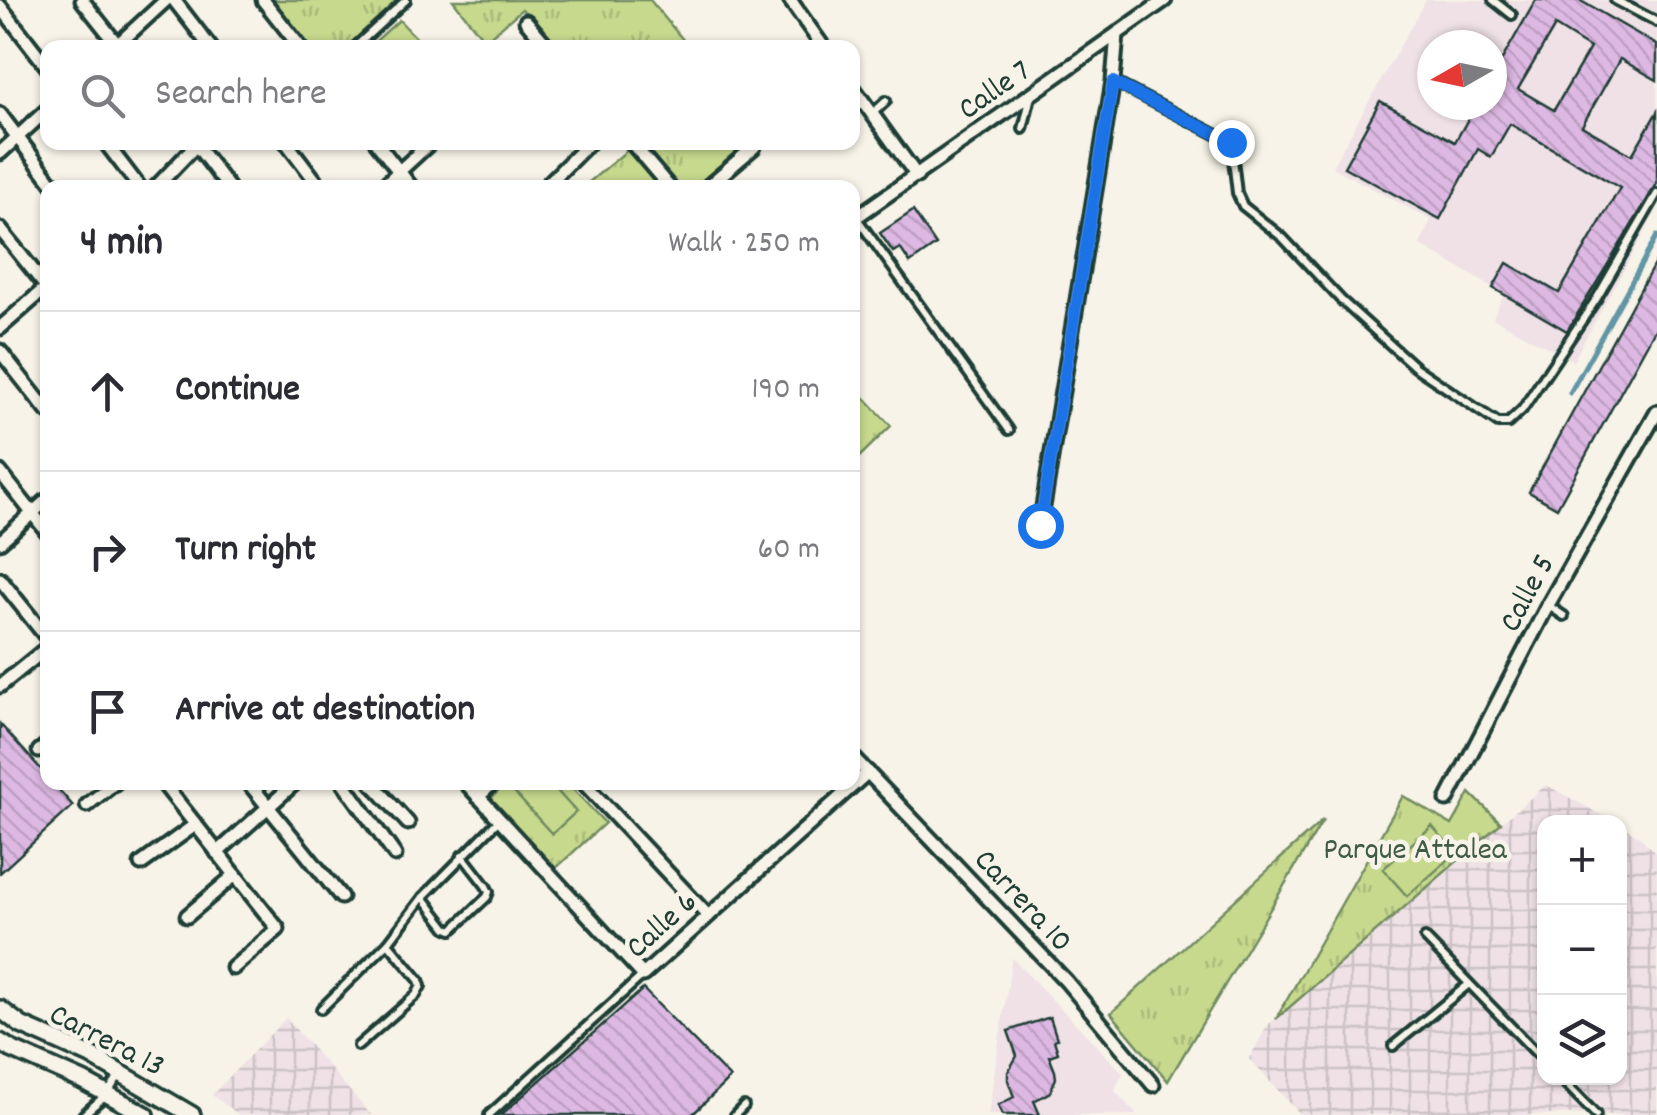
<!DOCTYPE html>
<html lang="en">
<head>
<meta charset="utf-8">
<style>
	:root { --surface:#fff; --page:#f7f7f7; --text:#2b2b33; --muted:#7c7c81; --line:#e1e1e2 }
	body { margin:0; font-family:Dekko,sans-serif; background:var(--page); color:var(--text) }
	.controls { position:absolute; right:30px; bottom:30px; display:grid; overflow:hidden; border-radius:20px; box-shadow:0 2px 8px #0004 }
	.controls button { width:90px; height:90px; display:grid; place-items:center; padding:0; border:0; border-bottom:2px solid var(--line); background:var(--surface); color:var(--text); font:50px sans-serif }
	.compass { position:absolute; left:1417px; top:30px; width:90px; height:90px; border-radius:50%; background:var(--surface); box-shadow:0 2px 8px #0004; rotate:261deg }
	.stop { position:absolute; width:30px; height:30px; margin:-22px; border:8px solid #1a73e8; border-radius:50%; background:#fff }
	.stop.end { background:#1a73e8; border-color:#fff; box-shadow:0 2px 10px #0008 }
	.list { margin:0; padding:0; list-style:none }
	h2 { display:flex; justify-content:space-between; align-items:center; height:130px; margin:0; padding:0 40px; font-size:42px }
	h2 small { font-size:32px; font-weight:400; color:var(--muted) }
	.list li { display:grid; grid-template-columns:65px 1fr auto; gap:30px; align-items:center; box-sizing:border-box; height:160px; padding:0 40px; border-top:2px solid var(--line) }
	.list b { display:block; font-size:38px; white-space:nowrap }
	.list em { font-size:32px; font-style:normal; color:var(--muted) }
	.icon { flex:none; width:55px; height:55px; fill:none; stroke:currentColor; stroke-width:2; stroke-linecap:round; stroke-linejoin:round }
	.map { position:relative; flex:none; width:1657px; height:1115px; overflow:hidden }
	.search { position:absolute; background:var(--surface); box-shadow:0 2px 8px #0004; left:40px; top:40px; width:820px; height:110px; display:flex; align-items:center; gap:25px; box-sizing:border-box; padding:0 35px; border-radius:20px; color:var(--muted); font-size:38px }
	.panel { position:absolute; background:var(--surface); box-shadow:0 2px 8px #0004; left:40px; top:180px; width:820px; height:610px; border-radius:20px }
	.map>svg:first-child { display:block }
	.built { fill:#efe1e6; fill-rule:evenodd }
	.industrial { fill:url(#industrial-grid) }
	.park { fill:url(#park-tufts); stroke:#728b60; stroke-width:2.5 }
	.garden { fill:#c6d98d; stroke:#728b60; stroke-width:2.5 }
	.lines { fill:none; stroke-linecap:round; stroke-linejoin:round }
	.stream { stroke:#6295a5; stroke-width:5 }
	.building { fill:url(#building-back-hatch); stroke:#1f3d34; stroke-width:2.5; fill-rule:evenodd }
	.service-casing { stroke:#1f3d34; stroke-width:14 }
	.minor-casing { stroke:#1f3d34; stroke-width:19 }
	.tertiary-casing { stroke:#1f3d34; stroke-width:22 }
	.service { stroke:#f7f3e8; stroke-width:6 }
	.minor { stroke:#f7f3e8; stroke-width:11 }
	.tertiary { stroke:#f7f3e8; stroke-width:15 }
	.route { stroke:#1a73e8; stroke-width:12 }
	.labels { text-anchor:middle; stroke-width:9; stroke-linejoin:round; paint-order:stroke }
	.street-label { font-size:32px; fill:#1f3d34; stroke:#f7f3e8 }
	.park-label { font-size:32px; fill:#405c46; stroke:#f7f3e8 }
</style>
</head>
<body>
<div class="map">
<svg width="1657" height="1115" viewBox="0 0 1657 1115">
	<defs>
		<pattern id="industrial-grid" width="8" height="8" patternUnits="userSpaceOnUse" patternTransform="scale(2.5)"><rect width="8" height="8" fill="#efe1e6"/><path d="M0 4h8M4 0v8" fill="none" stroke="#ccc2c6"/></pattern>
		<pattern id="park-tufts" width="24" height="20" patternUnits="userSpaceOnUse" patternTransform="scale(2.5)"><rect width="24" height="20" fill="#c6d98d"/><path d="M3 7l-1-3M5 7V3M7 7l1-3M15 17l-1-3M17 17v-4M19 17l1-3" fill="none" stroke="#aabb7a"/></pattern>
		<pattern id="building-back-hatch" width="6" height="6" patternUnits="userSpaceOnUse" patternTransform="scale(2.5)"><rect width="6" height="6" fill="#ddb8e3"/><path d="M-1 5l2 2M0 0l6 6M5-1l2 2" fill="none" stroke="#bd9fc3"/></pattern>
	</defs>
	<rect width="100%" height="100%" fill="#f7f3e8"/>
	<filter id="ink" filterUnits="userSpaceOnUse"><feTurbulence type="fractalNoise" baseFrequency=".01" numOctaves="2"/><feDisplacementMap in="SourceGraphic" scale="20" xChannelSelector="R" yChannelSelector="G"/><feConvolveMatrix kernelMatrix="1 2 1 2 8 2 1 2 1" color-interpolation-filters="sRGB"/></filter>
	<g filter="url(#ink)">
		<g class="built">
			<path d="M1426,0H1657V210L1573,361L1493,318L1504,294L1420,245L1431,220L1332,167ZM1432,45H1492V105H1432Z"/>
			<path d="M1012,958L1123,1073L1114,1090L1137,1115H988Z"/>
		</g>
		<g class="industrial">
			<path d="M1546,785L1614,822H1544V1078H1620V825L1639,836L1657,854V1115H1301L1249,1059L1267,1026L1415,896Z"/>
			<path d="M286,1018L371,1115H239L212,1095Z"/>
		</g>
		<g class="park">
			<path d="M271,0H401L351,48L310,47Z"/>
			<path d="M453,0H650L689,47H556L522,9L485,41Z"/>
			<path d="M636,143H748L695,187H657L654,185L651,188H582Z"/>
			<path d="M852,380L864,397L891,426L853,463Z"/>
			<path d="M507,783H567L605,823L554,870L489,800Z"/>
			<path d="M1470,793L1501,823L1276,1019L1403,796L1452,825Z"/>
			<path d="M1323,820L1168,1081L1111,1013Z"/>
		</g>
		<g class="garden">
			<path d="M399,20L425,47H369Z"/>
			<path d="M524,782L550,783L576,812L552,834L514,792Z"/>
			<path d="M1432,826L1456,853L1407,896L1383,869Z"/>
		</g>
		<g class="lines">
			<path class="stream" d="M1570,393L1657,236"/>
		</g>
		<g class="building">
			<path d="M1536,0H1579L1657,45V80L1620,59L1582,126L1632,155L1657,112V184L1567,331L1493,288L1507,263L1559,293L1620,188L1510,124L1491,157L1478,149L1440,219L1344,167L1380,101L1455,142L1476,105H1492V77ZM1555,26L1590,48L1554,110L1518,89Z"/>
			<path d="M913,211L936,245L910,263L900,248L893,252L880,233Z"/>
			<path d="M1657,259V326L1557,508L1529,492Z"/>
			<path d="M0,724L48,777V782H52L73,806L0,873Z"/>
			<path d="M643,989L730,1078L692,1115H501Z"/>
			<path d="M1050,1017L1057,1039L1054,1040L1058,1053L1049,1056L1055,1071L1056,1078L1050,1092L1034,1101L1040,1115H1003L998,1105L1014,1097L1008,1080V1072L1017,1056L1008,1031Z"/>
		</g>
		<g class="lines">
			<g class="service-casing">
				<g id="service">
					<path d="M1493,0L1512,15"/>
					<path d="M1615,0L1657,22"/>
					<path d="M354,48L406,0"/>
					<path d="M1114,82L1231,142L1237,193L1243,206L1283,238L1342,301L1415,367L1498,423H1508L1522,410L1597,298L1657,194"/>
					<path d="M873,113L886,101"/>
					<path d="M1023,129L1031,96"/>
					<path d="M856,217L1009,430"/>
					<path d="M1549,606L1564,616"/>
					<path d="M423,897L447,928L452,930L487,897L489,892L486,886L462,855"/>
					<path d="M1425,938L1544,1061"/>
					<path d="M321,1009L388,943"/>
					<path d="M358,1046L416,995L421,986L419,980L388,943L423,897L499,820"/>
					<path d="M1393,1046L1469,984"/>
					<path d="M1560,1078L1596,1115"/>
					<path d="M83,1115L107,1094L120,1074"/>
					<path d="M489,1115L642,976"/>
					<path d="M735,1115L744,1106"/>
				</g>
			</g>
			<g class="minor-casing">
				<g id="minor">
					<path d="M82,0L120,48"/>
					<path d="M174,0L211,48"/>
					<path d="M263,0L301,48"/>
					<path d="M790,0L824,48"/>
					<path d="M0,6L48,68"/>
					<path d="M526,21L549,48"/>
					<path d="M114,48L166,0"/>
					<path d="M852,86L917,176"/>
					<path d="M0,114L56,188"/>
					<path d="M105,142L140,188"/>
					<path d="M194,142L229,188"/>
					<path d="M286,142L321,188"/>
					<path d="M376,142L412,188"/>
					<path d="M631,142L670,188"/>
					<path d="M0,153L48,109"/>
					<path d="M155,188L199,142"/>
					<path d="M381,188L431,142"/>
					<path d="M544,188L590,142"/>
					<path d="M706,188L754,147"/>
					<path d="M852,220L1165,0"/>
					<path d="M0,229L48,289"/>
					<path d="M0,328L48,286"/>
					<path d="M0,351L48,412"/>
					<path d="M0,472L48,533"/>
					<path d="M1040,525L1113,81L1117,34"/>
					<path d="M0,542L48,499"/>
					<path d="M0,579L48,639"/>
					<path d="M0,686L48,647"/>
					<path d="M39,751L48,744"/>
					<path d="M852,756L1066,981L1153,1085"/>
					<path d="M162,782L278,929L233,968"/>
					<path d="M248,782L341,897"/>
					<path d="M343,782L395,855"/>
					<path d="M371,782L408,823"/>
					<path d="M465,782L643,975L868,772"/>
					<path d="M583,782L708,916"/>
					<path d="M478,797L494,782"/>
					<path d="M1447,800L1548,605L1657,412"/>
					<path d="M87,805L116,782"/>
					<path d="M217,853L296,782"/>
					<path d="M141,864L195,825"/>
					<path d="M187,916L235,875"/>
				</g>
			</g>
			<g class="tertiary-casing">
				<g id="tertiary">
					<path d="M0,1009L21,1025L91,1056L192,1115"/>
					<path d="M0,1042L11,1049L83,1081L146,1115"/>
				</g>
			</g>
			<use href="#service" class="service"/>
			<use href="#minor" class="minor"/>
			<use href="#tertiary" class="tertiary"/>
		</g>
	</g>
	<g class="lines" filter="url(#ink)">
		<path class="route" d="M1040,525L1113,82L1231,142"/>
	</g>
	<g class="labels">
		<g class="street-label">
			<text transform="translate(993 88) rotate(-35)" y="11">Calle 7</text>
			<text transform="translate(1525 592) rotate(-62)" y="11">Calle 5</text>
			<text transform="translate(1025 899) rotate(47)" y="11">Carrera 10</text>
			<text transform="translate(660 923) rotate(-42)" y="11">Calle 6</text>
			<text transform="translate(108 1038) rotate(27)" y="11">Carrera 13</text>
		</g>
		<g class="park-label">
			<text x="1415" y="858">Parque Attalea</text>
		</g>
	</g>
</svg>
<div class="controls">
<button>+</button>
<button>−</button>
<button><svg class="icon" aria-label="layers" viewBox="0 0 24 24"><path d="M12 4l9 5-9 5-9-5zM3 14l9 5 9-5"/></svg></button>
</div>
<svg class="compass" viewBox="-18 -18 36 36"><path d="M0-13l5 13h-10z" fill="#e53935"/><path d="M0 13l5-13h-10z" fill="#7c7c81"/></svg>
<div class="stop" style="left:1040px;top:525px"></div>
<div class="stop end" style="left:1231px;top:142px"></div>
<div class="search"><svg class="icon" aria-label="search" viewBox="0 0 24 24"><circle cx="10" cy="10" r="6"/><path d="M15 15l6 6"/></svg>Search here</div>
<section class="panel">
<h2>4 min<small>Walk · 250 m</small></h2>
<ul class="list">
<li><svg class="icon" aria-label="ahead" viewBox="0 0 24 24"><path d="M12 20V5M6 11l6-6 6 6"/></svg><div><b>Continue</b></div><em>190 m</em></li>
<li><svg class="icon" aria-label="right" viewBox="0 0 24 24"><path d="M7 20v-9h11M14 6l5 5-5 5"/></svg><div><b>Turn right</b></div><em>60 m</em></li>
<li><svg class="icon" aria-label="arrive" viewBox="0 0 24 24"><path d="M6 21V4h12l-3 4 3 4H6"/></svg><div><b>Arrive at destination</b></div></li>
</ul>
</section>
</div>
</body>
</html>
